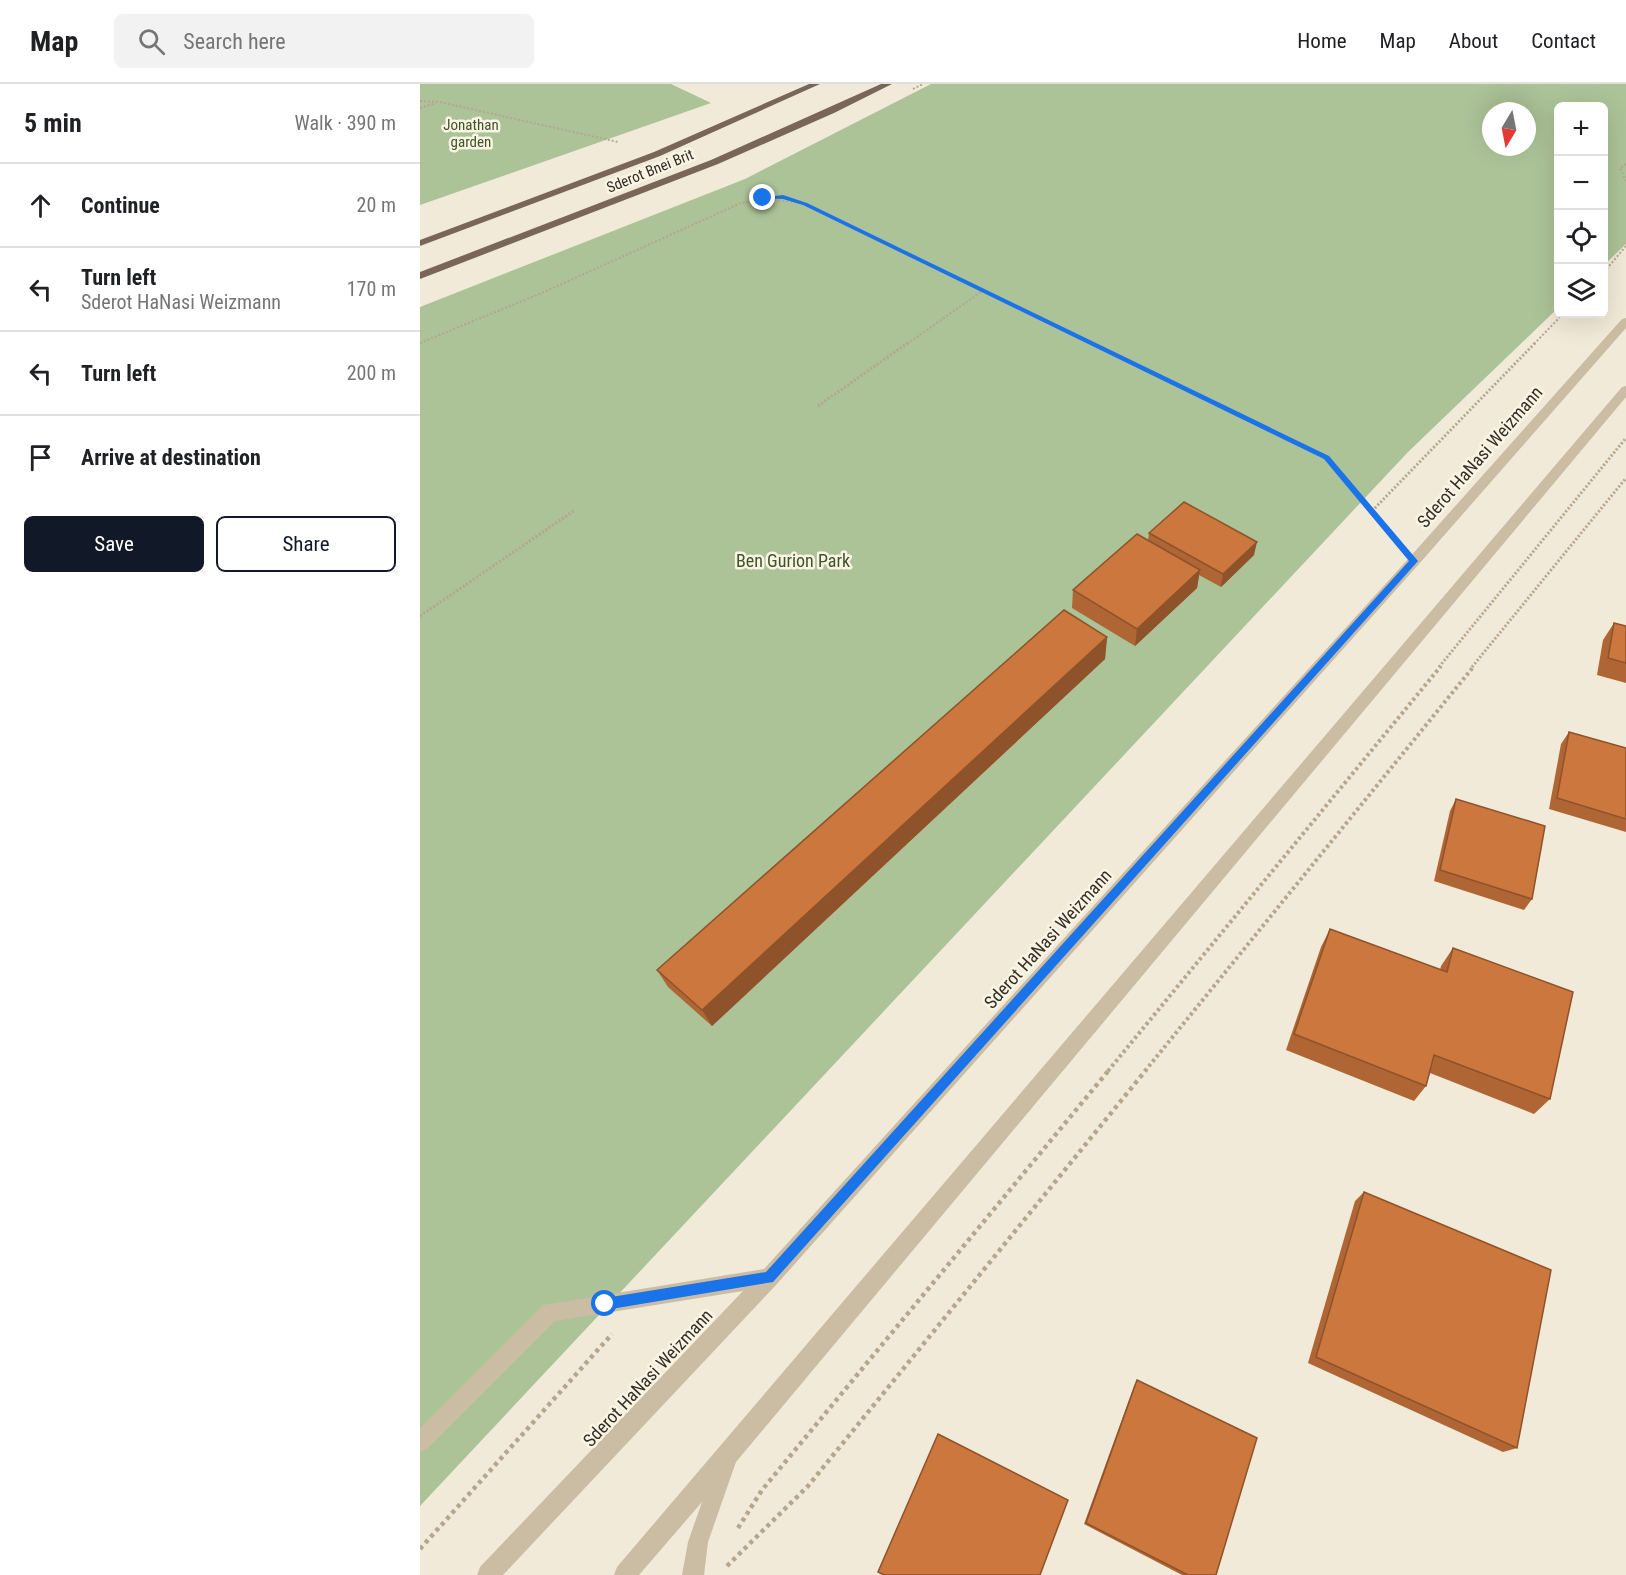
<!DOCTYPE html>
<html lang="en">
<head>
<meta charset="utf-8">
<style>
	:root { --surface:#fff; --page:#f2f2f2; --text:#202124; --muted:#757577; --line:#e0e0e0; --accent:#111827 }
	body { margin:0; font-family:"Roboto Condensed",sans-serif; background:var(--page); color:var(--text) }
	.controls { position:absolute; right:18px; top:18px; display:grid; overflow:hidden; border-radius:9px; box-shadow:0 6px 24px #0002 }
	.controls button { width:54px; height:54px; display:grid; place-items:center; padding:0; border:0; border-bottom:2px solid var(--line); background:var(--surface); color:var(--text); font:30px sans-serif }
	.compass { position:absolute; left:1062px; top:18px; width:54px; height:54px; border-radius:50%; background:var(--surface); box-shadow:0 6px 24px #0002; rotate:190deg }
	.stop { position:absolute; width:18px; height:18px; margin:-14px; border:4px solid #1a73e8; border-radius:50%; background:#fff }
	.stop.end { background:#1a73e8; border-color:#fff; box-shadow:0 2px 6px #0008 }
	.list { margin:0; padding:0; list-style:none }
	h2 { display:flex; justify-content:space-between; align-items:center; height:78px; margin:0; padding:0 24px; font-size:26px }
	h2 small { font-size:20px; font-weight:400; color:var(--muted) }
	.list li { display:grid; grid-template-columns:39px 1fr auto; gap:18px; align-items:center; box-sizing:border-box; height:84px; padding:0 24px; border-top:2px solid var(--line) }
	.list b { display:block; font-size:22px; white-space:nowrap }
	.list p { margin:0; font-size:20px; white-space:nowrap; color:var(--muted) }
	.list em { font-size:20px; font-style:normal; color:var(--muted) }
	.actions { display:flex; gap:12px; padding:18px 24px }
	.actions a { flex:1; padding:14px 0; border:2px solid var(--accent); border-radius:9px; text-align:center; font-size:21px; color:var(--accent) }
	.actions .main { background:var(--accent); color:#fff }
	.icon { flex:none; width:33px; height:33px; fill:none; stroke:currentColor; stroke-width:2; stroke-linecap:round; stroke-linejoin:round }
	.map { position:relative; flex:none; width:1206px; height:1491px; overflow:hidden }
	header { display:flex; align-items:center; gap:36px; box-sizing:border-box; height:84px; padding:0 30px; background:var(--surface); border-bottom:2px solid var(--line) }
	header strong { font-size:28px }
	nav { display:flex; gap:33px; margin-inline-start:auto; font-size:21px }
	.search { width:420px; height:54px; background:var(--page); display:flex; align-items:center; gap:15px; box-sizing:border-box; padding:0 21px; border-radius:9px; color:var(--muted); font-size:22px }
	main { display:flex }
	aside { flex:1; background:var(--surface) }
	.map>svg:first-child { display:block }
	.green { fill:#acc297; fill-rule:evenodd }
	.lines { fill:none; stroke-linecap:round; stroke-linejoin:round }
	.path-far3 { stroke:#b6a68e; stroke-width:2; stroke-dasharray:2 2; stroke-linecap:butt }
	.path-far2 { stroke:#b6a68e; stroke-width:3; stroke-dasharray:2 2; stroke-linecap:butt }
	.path-far1 { stroke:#b6a68e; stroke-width:4; stroke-dasharray:3 3; stroke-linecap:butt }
	.path { stroke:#b6a68e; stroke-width:4.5; stroke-dasharray:4 4; stroke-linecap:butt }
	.minor { fill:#cbbca4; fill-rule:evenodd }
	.major { fill:#786756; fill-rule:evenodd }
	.wall { fill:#af6634 }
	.shaded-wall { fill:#8e532b }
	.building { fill:#cb773d; stroke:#8e532b; stroke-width:1.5 }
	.route { fill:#1a73e8 }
	.labels { text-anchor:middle; stroke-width:5; stroke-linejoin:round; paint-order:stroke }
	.far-park-label { font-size:15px; fill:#3d5528; stroke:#faf4e4 }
	.far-street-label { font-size:15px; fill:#352d26; stroke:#faf4e4 }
	.street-label { font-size:18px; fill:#352d26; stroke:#faf4e4 }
	.park-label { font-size:18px; fill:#3d5528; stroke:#faf4e4 }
</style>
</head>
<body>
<header>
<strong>Map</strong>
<div class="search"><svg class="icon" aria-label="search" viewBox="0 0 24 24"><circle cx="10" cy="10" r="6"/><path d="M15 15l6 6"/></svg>Search here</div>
<nav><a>Home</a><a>Map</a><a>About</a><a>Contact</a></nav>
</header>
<main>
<aside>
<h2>5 min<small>Walk · 390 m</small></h2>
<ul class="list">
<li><svg class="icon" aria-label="ahead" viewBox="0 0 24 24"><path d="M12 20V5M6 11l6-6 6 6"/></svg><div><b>Continue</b></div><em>20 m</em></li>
<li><svg class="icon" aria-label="left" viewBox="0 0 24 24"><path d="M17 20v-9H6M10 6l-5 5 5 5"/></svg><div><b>Turn left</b><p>Sderot HaNasi Weizmann</p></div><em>170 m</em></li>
<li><svg class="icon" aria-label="left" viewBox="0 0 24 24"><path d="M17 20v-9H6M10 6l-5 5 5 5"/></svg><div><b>Turn left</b></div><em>200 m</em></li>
<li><svg class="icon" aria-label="arrive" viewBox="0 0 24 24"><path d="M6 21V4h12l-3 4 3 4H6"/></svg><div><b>Arrive at destination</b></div></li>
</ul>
<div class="actions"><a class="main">Save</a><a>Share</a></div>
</aside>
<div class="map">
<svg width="1206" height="1491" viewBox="0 0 1206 1491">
	<rect width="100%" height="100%" fill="#f2ead8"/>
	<g class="green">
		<path d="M0,0H251L291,19L0,121Z"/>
		<path d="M511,0H1206V160L1184,181V22H1138V224L988,368L0,1422V223L325,95ZM1071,27H1107V63H1071Z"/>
	</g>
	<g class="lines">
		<g class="path-far3">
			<path d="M493,5L503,0"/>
			<path d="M0,17L20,18L198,58"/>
			<path d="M0,24L16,19"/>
			<path d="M1206,80L1200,84L1206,97"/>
			<path d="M1184,188L1206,162"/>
			<path d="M0,259L124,208L321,119L353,115L385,120L673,260"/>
			<path d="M487,260L565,205"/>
			<path d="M1114,260L1143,230"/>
		</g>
		<g class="path-far2">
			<path d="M670,258L906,373L978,458"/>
			<path d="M398,322L489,258"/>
			<path d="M952,427L1116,258"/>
			<path d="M0,532L155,426"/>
			<path d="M1019,583L1206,354"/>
			<path d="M1052,583L1206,394"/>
		</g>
		<g class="path-far1">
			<path d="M688,987L1021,582"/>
			<path d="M725,987L1054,582"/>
		</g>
		<g class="path">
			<path d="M318,1444L342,1406L689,986"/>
			<path d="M0,1465L192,1250"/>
			<path d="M307,1482L388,1402L726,986"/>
		</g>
		<g class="minor">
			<path d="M1206,234V244L999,480L356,1201L83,1491H57L60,1483L323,1207L135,1237L7,1365L0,1368V1344L123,1221L344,1185L989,474L1202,235Z"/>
			<path d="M1206,302V313L316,1378L288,1458L284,1491H262L268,1458L282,1418L219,1491H194L197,1483L1202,303Z"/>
		</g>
		<g class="major">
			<path d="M389,0H400L240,72L0,162V156L234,68Z"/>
			<path d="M461,0H472L414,29L298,80L0,195V188L291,76Z"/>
		</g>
	</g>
	<g class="wall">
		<path d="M729,449L834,471L801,503L779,491L777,504L715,562L652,524L653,506L728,457Z"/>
		<path d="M1194,539L1206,542V599L1177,591L1183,556Z"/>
		<path d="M687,553L685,575L292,942L248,903L237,886Z"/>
		<path d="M1149,648L1206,664V748L1129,725L1141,660Z"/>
		<path d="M1036,715L1112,815L1104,826L1014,797L1030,727Z"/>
		<path d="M910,845L1020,886L1021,882L1033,864L1130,1015L1114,1030L1010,989L1006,1002L994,1017L866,966L901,863Z"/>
		<path d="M944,1108L1097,1364L1083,1368L888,1279L935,1117Z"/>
		<path d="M717,1296L796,1491H762L664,1440L714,1302Z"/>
	</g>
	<g class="shaded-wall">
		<path d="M837,458L834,471L801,503L803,490Z"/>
		<path d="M780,486L777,504L715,562L717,545Z"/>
		<path d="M687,553L685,575L292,942L282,926Z"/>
	</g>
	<g class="building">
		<path d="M764,418L837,458L803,490L729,449Z"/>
		<path d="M717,450L780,486L717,545L653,506Z"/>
		<path d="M644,526L687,553L282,926L237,886Z"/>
		<path d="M1194,539L1206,542V579L1188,574Z"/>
		<path d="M1149,648L1206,664V735L1137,714Z"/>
		<path d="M1036,715L1125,742L1112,815L1020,786Z"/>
		<path d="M910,845L1027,888L1033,864L1153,908L1130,1015L1014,971L1006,1002L874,950Z"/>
		<path d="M944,1108L1131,1186L1097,1364L896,1273Z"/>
		<path d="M717,1296L837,1354L796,1491H768L666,1439Z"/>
		<path d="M518,1350L648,1416L620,1491H464L458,1488Z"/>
	</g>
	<path class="route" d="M363,111L387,119L909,372L998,477L353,1198L185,1226L179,1220L185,1214L346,1188L989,477L904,375L383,121L363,115L340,114Z"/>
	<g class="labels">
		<g class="far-park-label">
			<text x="51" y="46">Jonathan<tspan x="51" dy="17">garden</tspan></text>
		</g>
		<g class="far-street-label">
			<text transform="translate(230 87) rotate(-22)" y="5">Sderot Bnei Brit</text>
		</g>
		<g class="street-label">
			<text transform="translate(1060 373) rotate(-49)" y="6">Sderot HaNasi Weizmann</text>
			<text transform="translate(628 855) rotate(-48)" y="6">Sderot HaNasi Weizmann</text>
			<text transform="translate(228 1294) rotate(-47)" y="6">Sderot HaNasi Weizmann</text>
		</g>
		<g class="park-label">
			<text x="373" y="483">Ben Gurion Park</text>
		</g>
	</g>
</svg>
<div class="controls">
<button>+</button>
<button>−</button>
<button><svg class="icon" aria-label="locate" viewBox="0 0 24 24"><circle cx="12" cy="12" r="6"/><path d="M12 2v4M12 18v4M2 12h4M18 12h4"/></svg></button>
<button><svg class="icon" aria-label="layers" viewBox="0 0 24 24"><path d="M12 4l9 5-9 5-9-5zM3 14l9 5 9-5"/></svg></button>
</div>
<svg class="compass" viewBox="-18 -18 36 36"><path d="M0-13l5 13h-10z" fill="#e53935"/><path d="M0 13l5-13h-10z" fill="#757577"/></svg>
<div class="stop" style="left:185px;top:1220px"></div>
<div class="stop end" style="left:343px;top:114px"></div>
</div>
</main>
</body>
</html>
